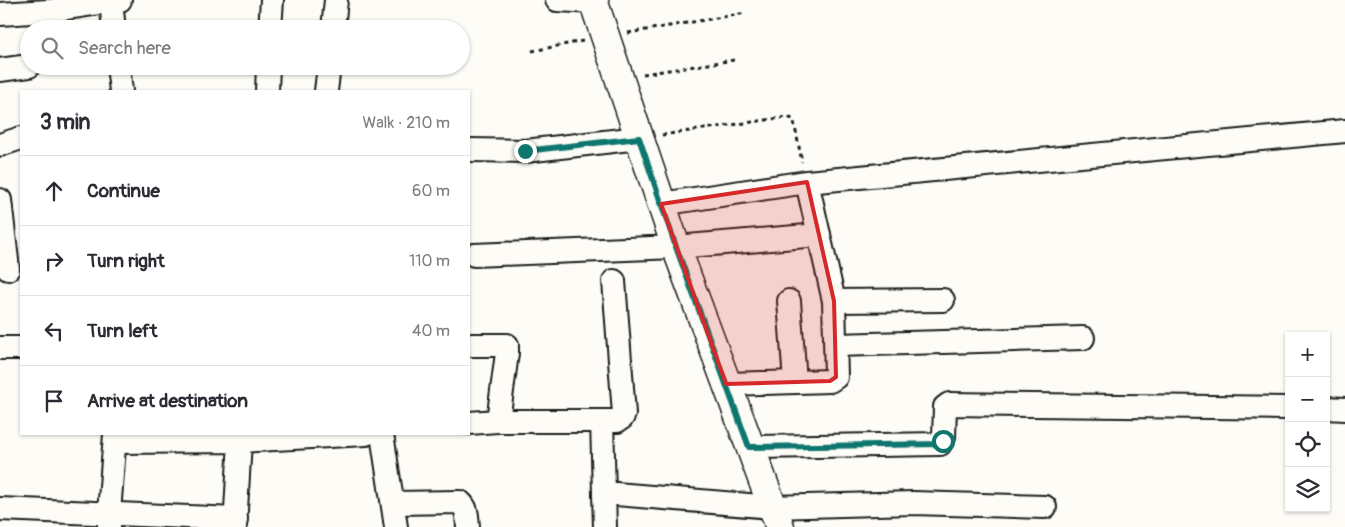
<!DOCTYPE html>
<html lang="en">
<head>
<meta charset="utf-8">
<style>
	:root { --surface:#fff; --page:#f2f2f3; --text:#2b2b33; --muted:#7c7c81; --line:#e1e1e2 }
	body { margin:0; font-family:Pangolin,sans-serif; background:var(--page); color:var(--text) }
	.controls { position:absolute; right:15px; bottom:15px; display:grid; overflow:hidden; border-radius:0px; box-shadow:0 1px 4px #0004 }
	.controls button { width:45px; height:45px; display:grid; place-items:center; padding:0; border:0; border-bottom:1px solid var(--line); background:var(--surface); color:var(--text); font:25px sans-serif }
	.stop { position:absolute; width:15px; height:15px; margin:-11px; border:4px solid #0f766e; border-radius:50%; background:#fff }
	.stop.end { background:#0f766e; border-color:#fff; box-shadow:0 1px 5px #0008 }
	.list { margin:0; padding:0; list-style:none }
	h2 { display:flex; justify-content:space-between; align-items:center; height:65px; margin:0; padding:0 20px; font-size:21px }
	h2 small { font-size:16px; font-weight:400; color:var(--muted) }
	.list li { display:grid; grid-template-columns:32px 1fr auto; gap:15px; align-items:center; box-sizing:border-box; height:70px; padding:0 20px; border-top:1px solid var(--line) }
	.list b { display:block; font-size:19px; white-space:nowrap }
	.list em { font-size:16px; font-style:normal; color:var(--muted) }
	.icon { flex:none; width:28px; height:28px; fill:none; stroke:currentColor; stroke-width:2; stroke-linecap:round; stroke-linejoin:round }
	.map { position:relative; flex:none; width:1345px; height:527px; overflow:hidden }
	.search { position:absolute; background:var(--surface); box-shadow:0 1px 4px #0004; left:20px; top:20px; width:450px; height:55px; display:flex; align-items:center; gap:12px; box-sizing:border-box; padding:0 18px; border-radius:28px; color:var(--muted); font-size:19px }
	.panel { position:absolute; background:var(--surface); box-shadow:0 1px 4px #0004; left:20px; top:90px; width:450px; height:345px; border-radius:0px }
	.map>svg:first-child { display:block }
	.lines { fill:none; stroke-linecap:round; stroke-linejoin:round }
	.street-casing { stroke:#1c1c1c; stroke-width:26 }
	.secondary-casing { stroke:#1c1c1c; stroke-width:31 }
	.path { stroke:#1c1c1c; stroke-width:3; stroke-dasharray:4 4; stroke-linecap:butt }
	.street { stroke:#fdfcf7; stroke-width:22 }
	.secondary { stroke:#fdfcf7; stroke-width:28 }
	.route { stroke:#0f766e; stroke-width:6 }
	.marked { fill:#d62828; fill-opacity:0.2; stroke:#d62828; stroke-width:4; stroke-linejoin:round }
</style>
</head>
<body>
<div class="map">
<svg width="1345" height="527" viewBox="0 0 1345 527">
	<rect width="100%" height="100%" fill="#fdfcf7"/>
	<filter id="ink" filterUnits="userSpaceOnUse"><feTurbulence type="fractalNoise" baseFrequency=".02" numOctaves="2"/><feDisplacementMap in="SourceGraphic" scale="10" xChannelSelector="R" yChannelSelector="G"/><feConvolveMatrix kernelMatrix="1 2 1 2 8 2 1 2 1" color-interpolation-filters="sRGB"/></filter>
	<g filter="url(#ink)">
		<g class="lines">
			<g class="street-casing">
				<g id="street">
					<path d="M557,0L594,2"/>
					<path d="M111,2L114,29"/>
					<path d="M0,14L48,11L120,0"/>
					<path d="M270,29L272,0"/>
					<path d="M333,29L336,0"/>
					<path d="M118,66L121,91"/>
					<path d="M0,70L29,66"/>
					<path d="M267,91L268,66"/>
					<path d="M326,91L329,66"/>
					<path d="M0,145L21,138"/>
					<path d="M469,150L525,151L639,138"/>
					<path d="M0,200L8,269"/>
					<path d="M661,204L807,182L1345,131"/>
					<path d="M474,255L676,247L819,235"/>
					<path d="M789,301L795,382"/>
					<path d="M834,301L943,300"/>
					<path d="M469,345H507V353L498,421"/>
					<path d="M836,345L1083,338"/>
					<path d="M0,348H21"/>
					<path d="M726,384L830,381L836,377L834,301L807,182"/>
					<path d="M1326,408L1345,409"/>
					<path d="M602,421L604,493L772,507L913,503L1045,507"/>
					<path d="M469,423L498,421H617L622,418L624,414L614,281"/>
					<path d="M241,434L240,441L366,434"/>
					<path d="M382,434L396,527"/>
					<path d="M115,442L240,441L235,527"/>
					<path d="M749,447L940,444L944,437L945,407L949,404L1289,408"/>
					<path d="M604,493L605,527"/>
					<path d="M394,503L460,502C468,508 467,518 468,527"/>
					<path d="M0,509L236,519"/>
					<path d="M109,527V513L115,434"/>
				</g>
			</g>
			<g class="secondary-casing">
				<path id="secondary" d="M593,0L676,247L780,527"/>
			</g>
			<g class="path">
				<path d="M628,33L746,13"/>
				<path d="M532,51L583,41"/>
				<path d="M643,74L734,60"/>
				<path d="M662,135L787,117L793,119L794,122L802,162"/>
			</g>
			<use href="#street" class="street"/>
			<use href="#secondary" class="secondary"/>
		</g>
	</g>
	<g class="lines" filter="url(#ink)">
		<path class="route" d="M525,151L639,138L676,247L749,447L940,444L943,441"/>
	</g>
	<path class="marked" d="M807,182L834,301L836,377L830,381L726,384L661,204Z"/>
</svg>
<div class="controls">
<button>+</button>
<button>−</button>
<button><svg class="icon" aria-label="locate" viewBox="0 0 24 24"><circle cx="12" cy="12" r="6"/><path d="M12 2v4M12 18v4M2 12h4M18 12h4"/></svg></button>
<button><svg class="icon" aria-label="layers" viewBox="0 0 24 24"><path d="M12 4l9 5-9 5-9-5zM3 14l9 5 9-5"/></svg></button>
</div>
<div class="stop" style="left:943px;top:441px"></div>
<div class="stop end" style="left:525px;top:151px"></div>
<div class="search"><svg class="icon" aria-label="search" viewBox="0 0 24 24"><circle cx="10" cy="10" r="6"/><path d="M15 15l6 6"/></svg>Search here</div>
<section class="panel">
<h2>3 min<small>Walk · 210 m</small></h2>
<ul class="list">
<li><svg class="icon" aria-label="ahead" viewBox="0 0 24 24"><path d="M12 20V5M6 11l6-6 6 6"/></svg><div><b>Continue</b></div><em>60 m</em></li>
<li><svg class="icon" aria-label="right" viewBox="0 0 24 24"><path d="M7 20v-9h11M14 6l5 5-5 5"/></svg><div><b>Turn right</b></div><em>110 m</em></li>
<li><svg class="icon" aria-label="left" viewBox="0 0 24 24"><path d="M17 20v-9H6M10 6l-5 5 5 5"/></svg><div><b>Turn left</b></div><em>40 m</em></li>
<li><svg class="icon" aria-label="arrive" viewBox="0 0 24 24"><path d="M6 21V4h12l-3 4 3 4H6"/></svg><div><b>Arrive at destination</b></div></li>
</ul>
</section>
</div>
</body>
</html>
